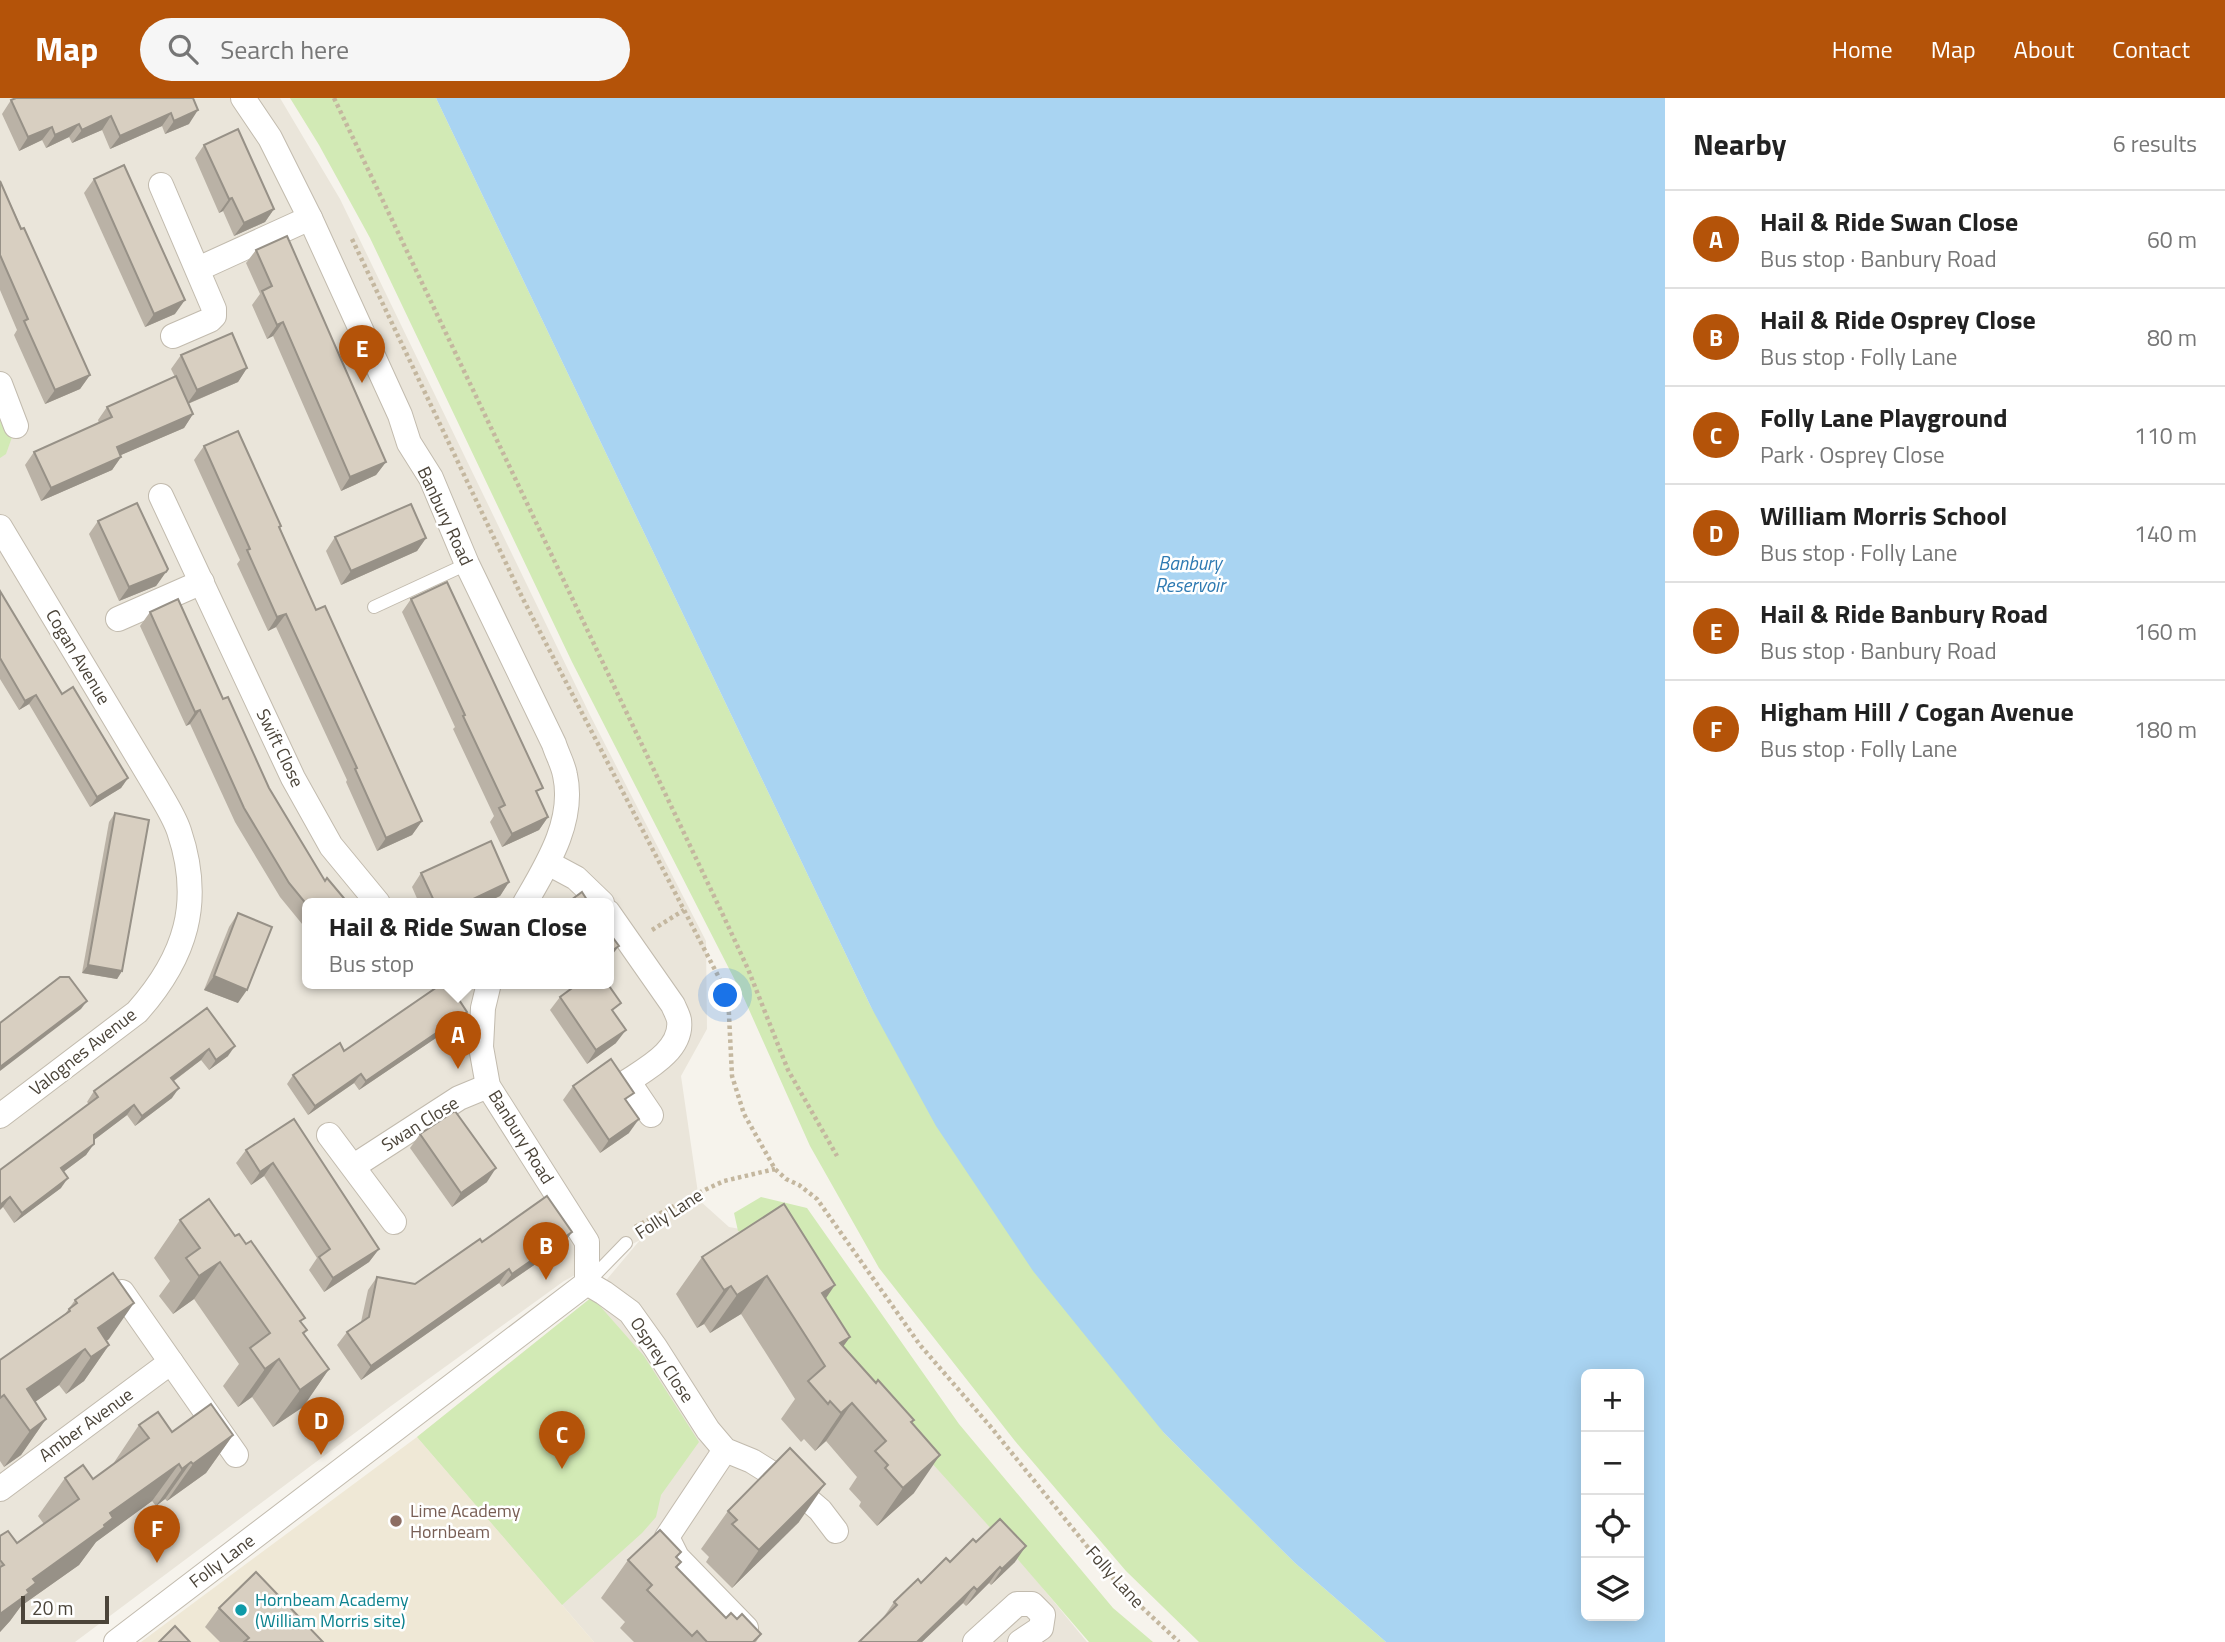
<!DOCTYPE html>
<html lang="en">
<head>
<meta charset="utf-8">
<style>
	:root { --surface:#fff; --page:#f6f6f6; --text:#222; --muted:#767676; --line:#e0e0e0; --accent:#b45309 }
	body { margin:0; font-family:"Titillium Web",sans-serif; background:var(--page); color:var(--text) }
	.controls { position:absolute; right:21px; bottom:21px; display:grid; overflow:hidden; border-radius:10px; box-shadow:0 4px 18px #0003 }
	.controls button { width:63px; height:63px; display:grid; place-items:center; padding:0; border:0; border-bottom:2px solid var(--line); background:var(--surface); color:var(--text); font:35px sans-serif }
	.scale { position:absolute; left:21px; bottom:18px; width:88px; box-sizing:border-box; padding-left:7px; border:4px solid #4b4439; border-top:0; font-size:19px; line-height:24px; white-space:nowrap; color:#4b4439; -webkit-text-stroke:5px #fff; paint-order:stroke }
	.you { position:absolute; left:726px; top:898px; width:24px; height:24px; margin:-18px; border:5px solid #fff; border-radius:50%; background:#1a73e8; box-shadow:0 0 0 10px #1a73e833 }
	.badge { display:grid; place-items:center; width:46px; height:46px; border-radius:50%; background:var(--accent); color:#fff; font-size:23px; font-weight:700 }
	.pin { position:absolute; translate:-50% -58px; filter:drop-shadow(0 2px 4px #0008) }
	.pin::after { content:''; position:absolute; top:37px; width:24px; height:21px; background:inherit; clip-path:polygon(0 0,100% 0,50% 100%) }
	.popup { position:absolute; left:302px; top:800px; width:312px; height:91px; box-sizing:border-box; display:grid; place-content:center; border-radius:10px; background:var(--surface); filter:drop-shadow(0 2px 5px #0005); font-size:23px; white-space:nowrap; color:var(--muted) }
	.popup b { font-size:26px; color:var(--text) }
	.popup::after { content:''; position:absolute; left:50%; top:100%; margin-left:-14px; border:14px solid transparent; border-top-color:var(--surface) }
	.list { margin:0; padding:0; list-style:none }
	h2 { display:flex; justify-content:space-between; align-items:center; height:91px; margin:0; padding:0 28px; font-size:30px }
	h2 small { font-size:23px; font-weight:400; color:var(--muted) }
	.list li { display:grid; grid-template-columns:46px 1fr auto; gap:21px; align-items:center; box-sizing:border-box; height:98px; padding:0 28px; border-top:2px solid var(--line) }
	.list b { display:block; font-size:26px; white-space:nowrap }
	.list p { margin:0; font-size:23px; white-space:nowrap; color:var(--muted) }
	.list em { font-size:23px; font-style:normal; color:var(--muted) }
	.icon { flex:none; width:38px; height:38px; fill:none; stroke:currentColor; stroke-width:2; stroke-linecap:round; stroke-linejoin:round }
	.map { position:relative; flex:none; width:1665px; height:1544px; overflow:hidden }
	header { display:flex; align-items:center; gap:42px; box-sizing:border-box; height:98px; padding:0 35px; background:var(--accent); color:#fff }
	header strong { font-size:33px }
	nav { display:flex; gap:38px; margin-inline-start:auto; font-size:24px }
	.search { width:490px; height:63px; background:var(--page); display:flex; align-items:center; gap:18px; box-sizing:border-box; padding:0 24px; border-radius:38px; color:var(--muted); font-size:26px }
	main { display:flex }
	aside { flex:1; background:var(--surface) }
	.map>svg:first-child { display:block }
	.residential { fill:#eae5da; fill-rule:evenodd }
	.education { fill:#efe8d6 }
	.green { fill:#d2eab5 }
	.water { fill:#a9d4f2; fill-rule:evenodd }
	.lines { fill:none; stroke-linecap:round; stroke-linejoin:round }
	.lane-casing { stroke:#c2bbae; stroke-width:14 }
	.street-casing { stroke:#c2bbae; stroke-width:26 }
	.path { stroke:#c4b79f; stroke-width:4.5; stroke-dasharray:3.5 3.5; stroke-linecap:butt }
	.lane { stroke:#fff; stroke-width:12 }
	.street { stroke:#fff; stroke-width:24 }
	.wall { fill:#bab2a6 }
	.shaded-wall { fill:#979187 }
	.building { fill:#d8cfc1; stroke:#979187; stroke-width:2 }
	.education-dot { fill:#8d6e63; stroke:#fff; stroke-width:2.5 }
	.culture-dot { fill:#0f9aa8; stroke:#fff; stroke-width:2.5 }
	.labels { text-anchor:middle; stroke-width:5; stroke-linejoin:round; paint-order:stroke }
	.street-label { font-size:18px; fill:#4b4439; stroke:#fff }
	.education-label { font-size:18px; fill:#785e54; stroke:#fff; text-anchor:start }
	.culture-label { font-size:18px; fill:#0d838f; stroke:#fff; text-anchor:start }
	.water-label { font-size:19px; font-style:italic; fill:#2e7ab2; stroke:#fff }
</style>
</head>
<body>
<header>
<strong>Map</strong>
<div class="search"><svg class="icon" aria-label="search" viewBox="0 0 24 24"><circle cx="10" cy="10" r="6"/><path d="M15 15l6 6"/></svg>Search here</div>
<nav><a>Home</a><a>Map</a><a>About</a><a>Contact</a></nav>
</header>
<main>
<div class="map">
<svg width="1665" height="1544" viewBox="0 0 1665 1544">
	<rect width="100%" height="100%" fill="#f6f3ec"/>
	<path class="residential" d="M0,0H280L340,101L590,617L706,843L707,931L681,978L699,1102L729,1129L773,1137L944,1370L1087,1544H594L417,1339L592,1199L640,1142L564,1183L391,1308L75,1544H0ZM308,805H608V885H308Z"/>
	<path class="education" d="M417,1339L594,1544H141Z"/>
	<g class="green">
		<path d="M290,0H436L871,909L1164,1335L1295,1465L1386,1544H1199L1126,1473L1015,1343L879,1170L810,1048L742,896L572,564L370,140L319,47Z"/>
		<path d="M0,286L16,328L6,356L0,360Z"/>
		<path d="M761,1099L807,1110L959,1326L1113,1510L1153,1544H1089L995,1435L903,1333L767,1144L738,1133L734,1115Z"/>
		<path d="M592,1199L644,1258L699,1344L661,1397L656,1419L642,1435L562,1507L417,1339Z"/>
	</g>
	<path class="water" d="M436,0H1665V1544H1386L1295,1465L1164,1335L1033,1173L936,1028L871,909ZM1586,1276H1639V1518H1586Z"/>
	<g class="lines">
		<g class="lane-casing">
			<g id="lane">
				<path d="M374,509L467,466"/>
				<path d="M590,1182L626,1145"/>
			</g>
		</g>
		<g class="street-casing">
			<g id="street">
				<path d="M243,0L270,40L310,120L400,317L409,345L431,380L467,466L554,646C557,656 563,666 565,677C575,723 547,767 525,805"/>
				<path d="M161,87L214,211V218L210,222L173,238"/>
				<path d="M198,171L310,120"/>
				<path d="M0,286L16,328"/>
				<path d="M161,398L293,680L331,748L378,805"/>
				<path d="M0,429L156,689C164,703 174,718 179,733C203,804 186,859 137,914L0,1018"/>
				<path d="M118,521L202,484"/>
				<path d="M548,765L576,780L602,805"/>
				<path d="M608,814L673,907C675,912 678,917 679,922C683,951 648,970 628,983L651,1017"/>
				<path d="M489,885L483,910L481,949L488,988L587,1144V1185"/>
				<path d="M329,1037L394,1124"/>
				<path d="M354,1068L459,1000L488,988"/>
				<path d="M587,1185L604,1195L630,1214L655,1249L708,1332L725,1352L752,1363L792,1388L820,1412L836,1433"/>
				<path d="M122,1194L236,1357"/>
				<path d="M725,1352L667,1439L677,1459L746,1530"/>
				<path d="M0,1391L171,1264"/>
				<path d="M116,1544L587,1185"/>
				<path d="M975,1544L1017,1506H1032L1043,1517L1041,1530L1020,1544"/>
			</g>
		</g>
		<g class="path">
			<path d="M334,0L723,817L748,871L788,972L837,1058"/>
			<path d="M352,141L523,501L728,897L732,978L744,1016L775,1071L786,1081L799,1087L817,1101L920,1247L990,1328L1120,1489L1179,1544"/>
			<path d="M652,832L684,812"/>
			<path d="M635,1129L674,1108"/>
			<path d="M641,1134L694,1097L724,1083L775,1071"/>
		</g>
		<use href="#lane" class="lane"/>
		<use href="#street" class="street"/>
	</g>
	<g class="wall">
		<path d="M193,0L189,26L165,36L162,28L110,51L102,32L72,45L69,39L46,50L42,42L19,53L2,16L11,2Z"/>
		<path d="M204,47L274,111L265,124L234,138L223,113L219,115L195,60Z"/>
		<path d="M94,81L175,216L145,229L84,95Z"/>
		<path d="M0,83L90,277L80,291L45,306L14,237L17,232L0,192Z"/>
		<path d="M256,152L386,364L376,377L341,393L273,238L267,241L252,207L260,196L246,165Z"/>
		<path d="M181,257L247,270L238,284L188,306L193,316L184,330L121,357V359L112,372L41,403L25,367L34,354L99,325L98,322L107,309L175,279L171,271Z"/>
		<path d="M204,348L281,428L280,430L316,512L422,723L412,737L377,753L346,684L347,682L276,529L268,533L237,466L240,462L194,362Z"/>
		<path d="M98,423L168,471L156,488L119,503L89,436Z"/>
		<path d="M335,439L426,440L417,453L341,487L326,453Z"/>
		<path d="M0,493L62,596L128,680L121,690L90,709L29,606L19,612L0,581Z"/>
		<path d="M411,501L538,697L548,719L539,732L502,749L490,724L494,718L453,631L455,629L402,514Z"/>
		<path d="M150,514L307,805V832L280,799L235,724L190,626L186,628L140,528Z"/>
		<path d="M115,715L122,873L117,881L82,875L109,724Z"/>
		<path d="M421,775L509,784L500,798L485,805H419L412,789Z"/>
		<path d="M238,815V905L204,892L229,829Z"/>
		<path d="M352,885H361L355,890Z"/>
		<path d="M560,899L614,915L616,945L587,966L550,912Z"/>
		<path d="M207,910L228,958L209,972L201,962L174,983L172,1000L135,1028L127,1017L94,1042L86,1057L63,1074L61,1090L14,1125L3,1109L0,1072L89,1006L87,1004L94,993Z"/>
		<path d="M467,914L461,923L359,992L354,985L308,1017L287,986L293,977L344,953Z"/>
		<path d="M573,988L627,1004L629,1035L600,1055L563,1002Z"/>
		<path d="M294,1021L379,1151L369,1164L324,1194L309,1172L317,1160L264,1078L251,1087L236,1065L246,1052Z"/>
		<path d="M420,1036L487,1084L452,1109L410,1050Z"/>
		<path d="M784,1106L825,1201L850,1239L843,1248L876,1285L914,1322L912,1325L914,1395L877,1428L859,1408L861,1404L849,1391L857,1379L826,1343L815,1353L804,1341L801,1344L781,1321L795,1301L741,1216L710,1235L704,1226L697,1230L676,1196L702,1159Z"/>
		<path d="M180,1122L235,1138L301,1225L307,1232L304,1236L329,1271L303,1309L273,1329L252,1299L238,1309L223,1288L239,1266L194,1201L173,1216L159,1198L170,1183L154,1160Z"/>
		<path d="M572,1134L562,1148L502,1189L499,1185L361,1282L337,1247L347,1234L361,1224L368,1192L377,1179L415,1186L482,1144Z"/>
		<path d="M75,1202L109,1241L106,1243L109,1247L84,1283L66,1296L59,1287L35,1304L46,1321L21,1357L4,1369L0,1363V1262L65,1216Z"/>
		<path d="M139,1327L172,1334L233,1337L206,1375L167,1403L165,1401L156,1408L152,1403L96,1444L79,1467L21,1508L10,1523L0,1534V1438L17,1445L44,1426L38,1418L65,1380L93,1381L113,1366Z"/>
		<path d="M728,1413L799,1424L732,1490L706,1464L709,1459L701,1451Z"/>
		<path d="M976,1444L1015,1464L991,1487L989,1485L966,1508L963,1505L922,1544H859L883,1520L894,1504Z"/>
		<path d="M681,1454L677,1459V1470L726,1520L737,1521L761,1536L756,1544H634L620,1530L625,1524L601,1500L628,1462Z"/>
		<path d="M219,1510L323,1544H220L205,1529Z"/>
	</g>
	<g class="shaded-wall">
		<path d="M198,12L189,26L165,36L174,23Z"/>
		<path d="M171,15L162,28L110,51L120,38Z"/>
		<path d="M111,18L102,32L72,45L82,32Z"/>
		<path d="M79,26L69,39L46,50L55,37Z"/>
		<path d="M52,29L42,42L19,53L28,39Z"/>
		<path d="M232,100L223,113L219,115L229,101Z"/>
		<path d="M274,111L265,124L234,138L244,125Z"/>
		<path d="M185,202L175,216L145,229L154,216Z"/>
		<path d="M283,224L273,238L267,241L277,227Z"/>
		<path d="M247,270L238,284L187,306L197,292Z"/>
		<path d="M90,277L80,291L45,306L55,292Z"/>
		<path d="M193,316L184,330L107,363L117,349Z"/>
		<path d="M121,359L112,372L41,403L51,390Z"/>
		<path d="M386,364L376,377L341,393L350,379Z"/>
		<path d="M426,440L417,453L341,487L351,473Z"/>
		<path d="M166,474L156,488L119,503L129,489Z"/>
		<path d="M286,516L276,529L268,533L277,519Z"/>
		<path d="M36,597L29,606L19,612L25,603Z"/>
		<path d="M200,612L190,626L186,628L195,614Z"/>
		<path d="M128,680L121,690L90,709L97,699Z"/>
		<path d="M548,719L539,732L502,749L512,736Z"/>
		<path d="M422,723L412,737L377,753L386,740Z"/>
		<path d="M509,784L500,798L485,805H465Z"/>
		<path d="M619,848L609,861L608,862V855Z"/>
		<path d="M88,867L122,873L117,881L82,875Z"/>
		<path d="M214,878L247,892L238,905L204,892Z"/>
		<path d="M87,903L81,911L0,973V969Z"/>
		<path d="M467,914L461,923L359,992L366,983Z"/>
		<path d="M626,932L616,945L587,966L596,952Z"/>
		<path d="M235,948L228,958L209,972L216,962Z"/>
		<path d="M209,951L201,962L164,990L171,980Z"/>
		<path d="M361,976L354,985L308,1017L315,1008Z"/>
		<path d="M179,990L172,1000L135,1028L142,1018Z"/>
		<path d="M134,1007L127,1017L86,1048L94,1037Z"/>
		<path d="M639,1021L629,1035L600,1055L609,1042Z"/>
		<path d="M94,1046L86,1057L54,1081L61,1070Z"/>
		<path d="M273,1065L264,1078L251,1087L260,1074Z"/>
		<path d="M496,1070L487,1084L452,1109L461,1095Z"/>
		<path d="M68,1080L61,1090L14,1125L22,1115Z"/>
		<path d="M10,1099L3,1109L0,1112V1107Z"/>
		<path d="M572,1134L562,1148L502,1189L512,1176Z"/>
		<path d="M379,1151L369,1164L324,1194L333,1180Z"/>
		<path d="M220,1164L194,1201L173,1216L199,1178Z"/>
		<path d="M509,1171L499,1185L361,1282L371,1268Z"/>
		<path d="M767,1178L741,1216L710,1235L737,1197Z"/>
		<path d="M835,1187L809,1225L822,1195Z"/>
		<path d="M731,1188L704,1226L697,1230L724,1192Z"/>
		<path d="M134,1205L109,1241L88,1256L85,1251L59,1287L18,1316L27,1291L98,1230Z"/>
		<path d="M850,1239L823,1277L840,1245Z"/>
		<path d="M109,1247L84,1283L66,1296L91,1259Z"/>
		<path d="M279,1261L252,1299L238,1309L265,1271Z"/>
		<path d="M329,1271L303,1309L273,1329L300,1292Z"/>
		<path d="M852,1305L826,1343L815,1353L841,1315Z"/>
		<path d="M46,1321L21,1357L4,1369L30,1333Z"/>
		<path d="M233,1337L206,1375L167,1403L193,1366Z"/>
		<path d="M940,1357L914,1395L877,1428L903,1390Z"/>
		<path d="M191,1364L165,1401L156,1408L182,1371Z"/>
		<path d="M179,1366L152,1403L96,1444L79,1467L21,1508L10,1523L0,1534V1516L33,1481L110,1415Z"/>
		<path d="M825,1386L799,1424L732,1490L759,1452Z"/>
		<path d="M1026,1448L1015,1464L991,1487L1002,1471Z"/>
		<path d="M1000,1469L989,1485L966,1508L977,1492Z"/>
		<path d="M974,1489L963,1505L922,1544H917Z"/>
	</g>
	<g class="building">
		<path d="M16,0H193L198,12L174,23L171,15L120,38L111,18L82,32L79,26L55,37L52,29L28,39L11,2Z"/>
		<path d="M238,31L274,111L244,125L232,100L229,101L204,47Z"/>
		<path d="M124,67L185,202L154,216L94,81Z"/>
		<path d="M0,83L21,131L24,130L90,277L55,292L24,223L28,221L0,157Z"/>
		<path d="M287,138L386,364L350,379L283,224L277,227L262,193L272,188L256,152Z"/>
		<path d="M232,235L247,270L197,292L181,257Z"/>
		<path d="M176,278L193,316L117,349L121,359L51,390L34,354L112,319L107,309Z"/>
		<path d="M238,333L281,428L279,429L316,512L325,508L422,723L386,740L355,671L357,670L286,516L277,519L247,452L250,451L204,348Z"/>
		<path d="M137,405L168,471L166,474L129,489L98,423Z"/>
		<path d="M411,406L426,440L351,473L335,439Z"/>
		<path d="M447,484L543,690L536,693L548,719L512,736L499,710L505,707L463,618L465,617L411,501Z"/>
		<path d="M0,493L62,596L73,589L128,680L97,699L36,597L25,603L0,560Z"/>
		<path d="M178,501L223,601L228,599L269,690L325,783L327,780L348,805H307V807L289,785L244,710L200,612L195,614L150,514Z"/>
		<path d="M115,715L149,722L122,873L88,867Z"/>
		<path d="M491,743L509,784L465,805H435L421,775Z"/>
		<path d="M582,794L589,805H567Z"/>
		<path d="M238,815L272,829L247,892L214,878Z"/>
		<path d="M608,833L619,848L608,855Z"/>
		<path d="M60,879H69L87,903L0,969V925Z"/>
		<path d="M443,885H448L467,914L366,983L361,976L315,1008L293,977L340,945L344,953Z"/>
		<path d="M579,885H607L621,905L612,912L626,932L596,952L560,899Z"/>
		<path d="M207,910L235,948L216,962L209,951L171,980L179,990L142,1018L134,1007L94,1037V1046L61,1070L68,1080L22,1115L10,1099L0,1107V1072L98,999L94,993Z"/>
		<path d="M611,961L634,995L625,1001L639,1021L609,1042L573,988Z"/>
		<path d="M455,1013L496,1070L461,1095L420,1036Z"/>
		<path d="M294,1021L379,1151L333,1180L319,1159L330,1151L273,1065L260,1074L246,1052Z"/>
		<path d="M547,1098L572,1134L512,1176L509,1171L371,1268L347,1234L369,1219L377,1179L415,1186L480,1141L482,1144Z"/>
		<path d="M209,1101L235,1138L239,1136L246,1146L251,1143L305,1220L300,1223L307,1232L303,1235L329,1271L300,1292L279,1261L265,1271L250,1250L270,1235L220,1164L199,1178L186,1160L200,1150L180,1122Z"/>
		<path d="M784,1106L835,1187L822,1195L850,1239L840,1245L876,1285L878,1282L914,1322L911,1324L940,1357L903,1390L885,1370L888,1367L875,1353L886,1343L852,1305L841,1315L830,1303L828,1306L808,1283L825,1268L767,1178L737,1197L731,1188L724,1192L702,1159Z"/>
		<path d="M113,1175L134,1205L98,1230L109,1247L91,1259L85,1251L27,1291L46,1321L30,1333L4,1297L0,1300V1262L70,1213L69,1211L77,1205L75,1202Z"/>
		<path d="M211,1306L233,1337L193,1366L191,1364L182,1371L179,1366L110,1415L113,1420L104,1427L105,1429L33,1481L36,1485L27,1492L29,1495L0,1516V1469L4,1467L0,1462V1438L8,1433L17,1445L79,1401L65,1380L83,1367L93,1381L149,1340L139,1327L158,1314L172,1334Z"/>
		<path d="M790,1350L825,1386L759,1452L732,1426L737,1422L728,1413Z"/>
		<path d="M1000,1421L1026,1448L1002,1471L1000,1469L977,1492L974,1489L917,1544H859L897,1507L894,1504L918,1481L921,1485L946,1460L950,1464L973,1441L976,1444Z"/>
		<path d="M660,1432L681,1454L676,1459L681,1464L676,1469L726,1520L731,1515L737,1521L742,1516L761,1536L753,1544H707L697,1533L692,1538L647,1492L652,1487L628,1462Z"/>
		<path d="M256,1474L323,1544H244L249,1540L219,1510Z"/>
		<path d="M175,1528L190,1544H159Z"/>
	</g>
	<circle class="education-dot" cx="396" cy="1423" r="7"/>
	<circle class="culture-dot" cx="241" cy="1512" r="7"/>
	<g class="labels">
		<g class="street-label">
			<text transform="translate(445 418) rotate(65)" y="6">Banbury Road</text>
			<text transform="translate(78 559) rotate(59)" y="6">Cogan Avenue</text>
			<text transform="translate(280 650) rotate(64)" y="6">Swift Close</text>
			<text transform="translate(83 954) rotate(-38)" y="6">Valognes Avenue</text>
			<text transform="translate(420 1026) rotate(-32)" y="6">Swan Close</text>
			<text transform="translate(521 1039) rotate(58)" y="6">Banbury Road</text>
			<text transform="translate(669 1116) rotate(-33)" y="6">Folly Lane</text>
			<text transform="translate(662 1262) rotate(56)" y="6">Osprey Close</text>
			<text transform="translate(86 1327) rotate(-36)" y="6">Amber Avenue</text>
			<text transform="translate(222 1463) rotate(-37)" y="6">Folly Lane</text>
			<text transform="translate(1115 1479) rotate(48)" y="6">Folly Lane</text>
		</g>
		<g class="education-label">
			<text x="410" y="1419">Lime Academy<tspan x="410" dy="21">Hornbeam</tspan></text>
		</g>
		<g class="culture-label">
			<text x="255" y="1508">Hornbeam Academy<tspan x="255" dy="21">(William Morris site)</tspan></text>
		</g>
		<g class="water-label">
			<text x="1190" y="472">Banbury<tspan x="1190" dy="22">Reservoir</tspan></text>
		</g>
	</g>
</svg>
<div class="controls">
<button>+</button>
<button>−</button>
<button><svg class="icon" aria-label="locate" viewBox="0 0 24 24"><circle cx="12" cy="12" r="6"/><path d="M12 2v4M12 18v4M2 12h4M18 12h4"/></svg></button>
<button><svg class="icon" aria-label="layers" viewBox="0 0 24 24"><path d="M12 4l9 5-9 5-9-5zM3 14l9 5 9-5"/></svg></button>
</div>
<div class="scale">20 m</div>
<div class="you"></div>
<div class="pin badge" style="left:458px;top:971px">A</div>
<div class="popup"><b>Hail &amp; Ride Swan Close</b>Bus stop</div>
<div class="pin badge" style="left:546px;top:1182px">B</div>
<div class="pin badge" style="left:562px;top:1371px">C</div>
<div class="pin badge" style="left:321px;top:1357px">D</div>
<div class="pin badge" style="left:362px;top:285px">E</div>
<div class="pin badge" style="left:157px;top:1465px">F</div>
</div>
<aside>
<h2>Nearby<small>6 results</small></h2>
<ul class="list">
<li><span class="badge">A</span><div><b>Hail &amp; Ride Swan Close</b><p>Bus stop · Banbury Road</p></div><em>60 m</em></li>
<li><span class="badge">B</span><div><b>Hail &amp; Ride Osprey Close</b><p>Bus stop · Folly Lane</p></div><em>80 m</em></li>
<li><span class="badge">C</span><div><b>Folly Lane Playground</b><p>Park · Osprey Close</p></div><em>110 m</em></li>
<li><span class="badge">D</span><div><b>William Morris School</b><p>Bus stop · Folly Lane</p></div><em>140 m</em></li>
<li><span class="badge">E</span><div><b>Hail &amp; Ride Banbury Road</b><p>Bus stop · Banbury Road</p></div><em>160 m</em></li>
<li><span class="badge">F</span><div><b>Higham Hill / Cogan Avenue</b><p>Bus stop · Folly Lane</p></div><em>180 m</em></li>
</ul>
</aside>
</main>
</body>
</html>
